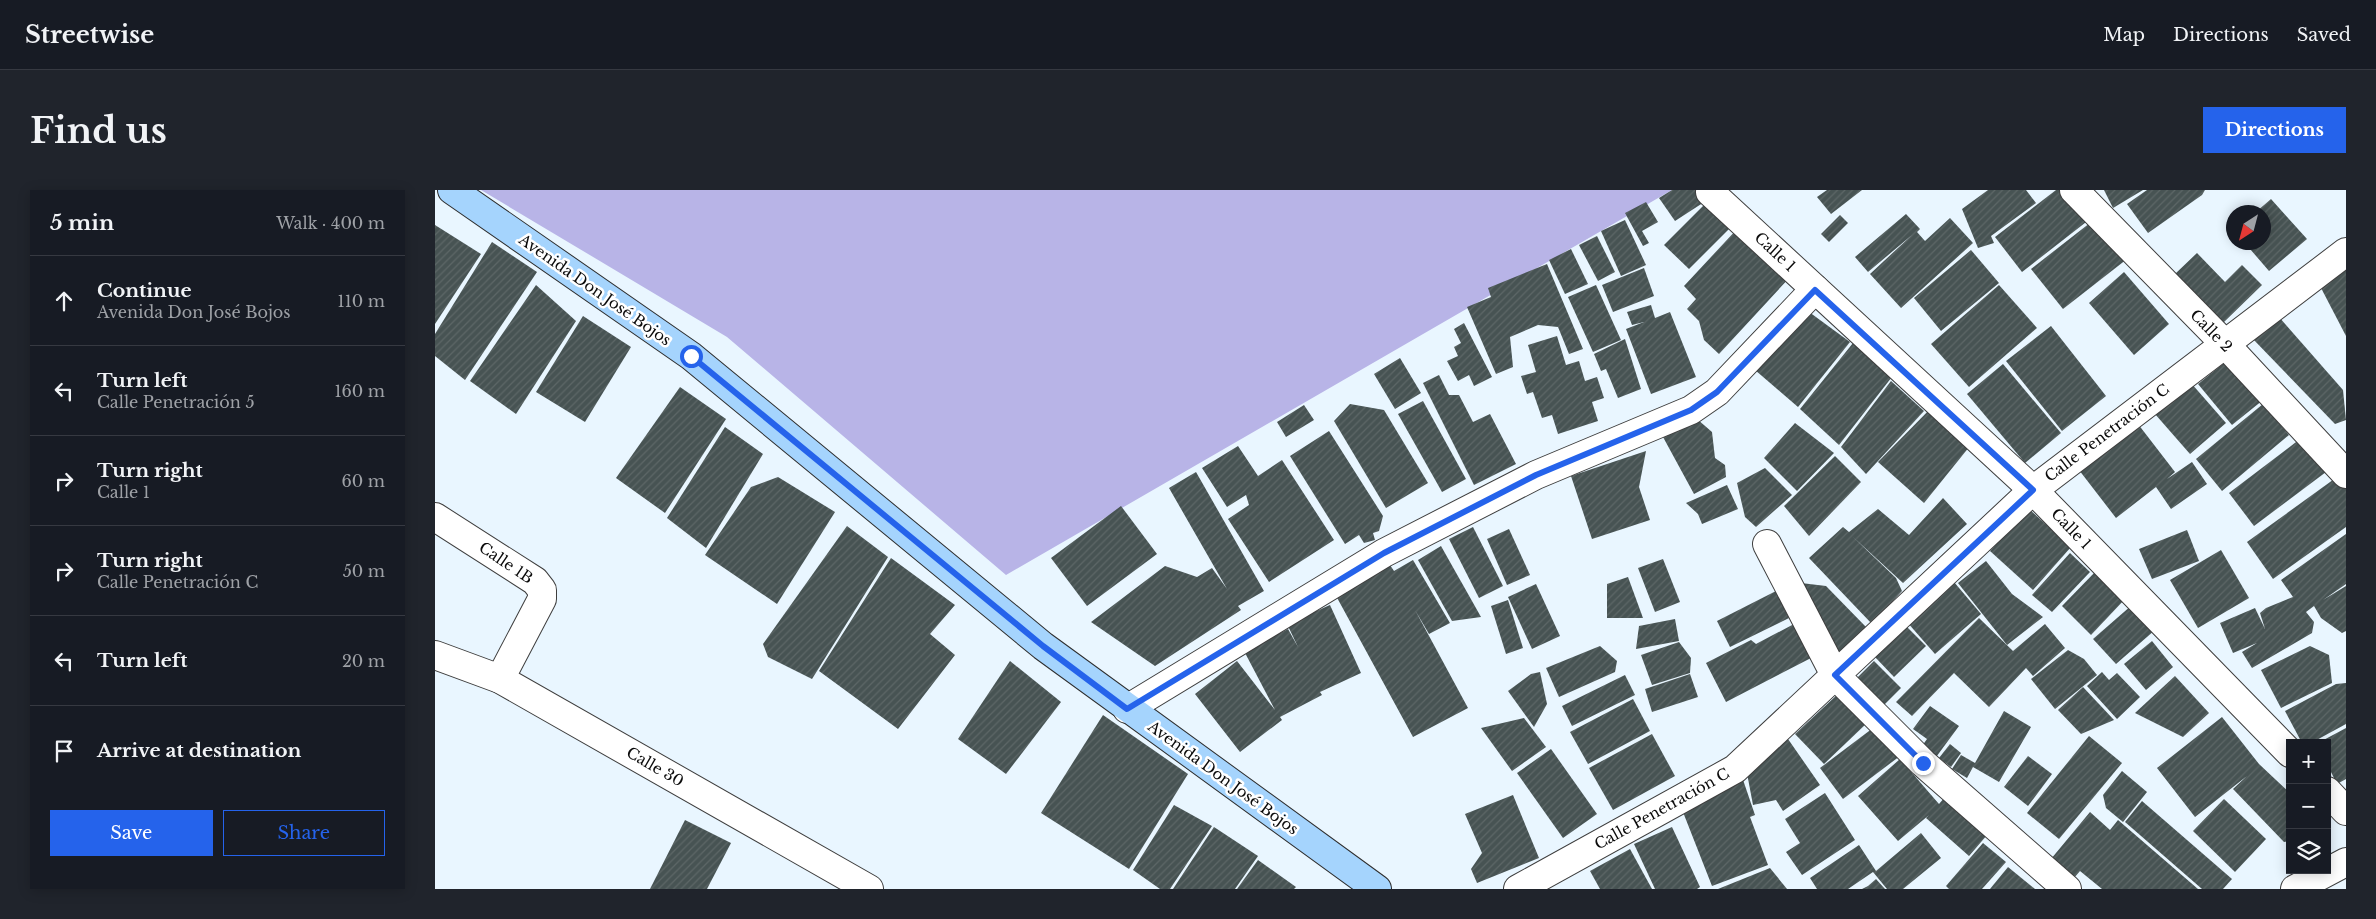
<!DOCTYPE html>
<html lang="en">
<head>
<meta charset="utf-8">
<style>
	:root { --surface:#171b24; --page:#20242c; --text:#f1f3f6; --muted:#9ea1a6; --line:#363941; --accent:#2563eb }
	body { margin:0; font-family:"Libre Baskerville",serif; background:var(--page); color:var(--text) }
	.controls { position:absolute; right:15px; bottom:15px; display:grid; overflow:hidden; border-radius:0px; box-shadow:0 2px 12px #0003 }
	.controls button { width:45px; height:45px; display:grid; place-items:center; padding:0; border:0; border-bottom:1px solid var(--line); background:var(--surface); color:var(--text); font:25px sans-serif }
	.compass { position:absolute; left:1791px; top:15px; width:45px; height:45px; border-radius:50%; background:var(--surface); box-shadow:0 2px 12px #0003; rotate:216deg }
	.stop { position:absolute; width:15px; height:15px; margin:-11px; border:4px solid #2563eb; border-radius:50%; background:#fff }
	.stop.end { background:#2563eb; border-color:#fff; box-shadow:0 1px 5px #0008 }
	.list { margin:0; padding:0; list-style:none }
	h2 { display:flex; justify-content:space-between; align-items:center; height:65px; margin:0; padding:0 20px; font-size:21px }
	h2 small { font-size:16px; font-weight:400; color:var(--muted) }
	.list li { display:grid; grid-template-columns:32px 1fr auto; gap:15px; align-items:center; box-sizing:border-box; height:90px; padding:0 20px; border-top:1px solid var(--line) }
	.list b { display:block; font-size:19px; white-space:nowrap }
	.list p { margin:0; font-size:16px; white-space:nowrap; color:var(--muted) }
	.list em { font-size:16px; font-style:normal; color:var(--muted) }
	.actions { display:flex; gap:10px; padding:15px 20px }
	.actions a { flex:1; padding:11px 0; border:1px solid var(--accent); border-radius:0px; text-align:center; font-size:18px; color:var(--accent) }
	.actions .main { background:var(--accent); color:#fff }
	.icon { flex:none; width:28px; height:28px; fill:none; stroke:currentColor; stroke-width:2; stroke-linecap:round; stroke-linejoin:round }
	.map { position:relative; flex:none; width:1911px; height:699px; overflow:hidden; border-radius:0px }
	header { display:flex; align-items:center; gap:30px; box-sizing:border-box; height:70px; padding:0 25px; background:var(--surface); border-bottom:1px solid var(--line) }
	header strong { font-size:24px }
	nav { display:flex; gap:28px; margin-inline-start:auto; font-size:18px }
	.intro { display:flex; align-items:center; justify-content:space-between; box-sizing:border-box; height:120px; padding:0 30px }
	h1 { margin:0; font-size:35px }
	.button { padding:12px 22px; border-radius:0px; background:var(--accent); color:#fff; font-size:18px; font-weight:700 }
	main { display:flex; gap:30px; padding:0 30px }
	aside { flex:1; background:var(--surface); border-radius:0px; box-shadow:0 2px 12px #0003 }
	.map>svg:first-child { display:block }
	.green { fill:#b8b4e7 }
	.building { fill:url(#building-hatch) }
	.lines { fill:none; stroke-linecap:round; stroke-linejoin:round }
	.street-casing { stroke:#3e3e3e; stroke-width:30 }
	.secondary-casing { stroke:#2d2d2d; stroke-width:30 }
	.street { stroke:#fff; stroke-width:28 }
	.secondary { stroke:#a5d4fd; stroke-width:28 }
	.route { stroke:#2563eb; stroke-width:6 }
	.labels { text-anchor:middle; stroke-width:5; stroke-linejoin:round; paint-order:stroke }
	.street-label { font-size:15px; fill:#0b0b0b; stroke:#fff }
</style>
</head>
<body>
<header>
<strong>Streetwise</strong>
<nav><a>Map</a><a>Directions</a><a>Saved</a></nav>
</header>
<div class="intro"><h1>Find us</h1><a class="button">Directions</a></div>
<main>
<aside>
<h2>5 min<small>Walk · 400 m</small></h2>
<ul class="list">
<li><svg class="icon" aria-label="ahead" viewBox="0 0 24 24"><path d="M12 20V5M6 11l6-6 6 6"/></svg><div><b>Continue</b><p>Avenida Don José Bojos</p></div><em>110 m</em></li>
<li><svg class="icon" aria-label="left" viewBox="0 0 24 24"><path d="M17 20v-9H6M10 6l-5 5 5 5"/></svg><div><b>Turn left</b><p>Calle Penetración 5</p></div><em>160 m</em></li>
<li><svg class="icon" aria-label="right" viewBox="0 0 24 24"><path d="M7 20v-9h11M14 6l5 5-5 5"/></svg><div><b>Turn right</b><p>Calle 1</p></div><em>60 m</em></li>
<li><svg class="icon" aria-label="right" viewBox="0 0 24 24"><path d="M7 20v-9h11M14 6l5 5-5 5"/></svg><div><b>Turn right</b><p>Calle Penetración C</p></div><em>50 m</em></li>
<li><svg class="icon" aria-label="left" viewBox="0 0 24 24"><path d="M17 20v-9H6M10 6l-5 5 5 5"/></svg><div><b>Turn left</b></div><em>20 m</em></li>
<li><svg class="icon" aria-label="arrive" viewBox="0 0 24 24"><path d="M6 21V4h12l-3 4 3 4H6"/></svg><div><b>Arrive at destination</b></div></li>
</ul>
<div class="actions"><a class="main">Save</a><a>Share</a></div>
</aside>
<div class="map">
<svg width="1911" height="699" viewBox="0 0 1911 699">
	<defs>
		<pattern id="building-hatch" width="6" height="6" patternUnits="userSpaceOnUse" patternTransform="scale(1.25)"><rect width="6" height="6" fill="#475353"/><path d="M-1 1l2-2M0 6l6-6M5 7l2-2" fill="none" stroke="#5d6767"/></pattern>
	</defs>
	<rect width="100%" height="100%" fill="#e9f6ff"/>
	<path class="green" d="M46,0H1237L571,385L292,147Z"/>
	<g class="building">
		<path d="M1237,0H1273L1277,7L1240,31L1224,8Z"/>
		<path d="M1392,0H1427L1396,24L1382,7Z"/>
		<path d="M1553,0H1591L1601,13L1556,46L1559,53L1543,58L1527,19Z"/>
		<path d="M1621,0H1633L1655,29L1587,82L1560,47Z"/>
		<path d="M1669,0H1708L1678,18Z"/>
		<path d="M1712,0H1770L1767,5L1713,43L1692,14Z"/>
		<path d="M1836,9L1872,49L1834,81L1809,52H1828V22H1821Z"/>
		<path d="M1274,10L1299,34L1254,79L1229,55Z"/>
		<path d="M1211,12L1223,32L1207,41L1214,53L1208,56L1190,23Z"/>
		<path d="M1471,24L1485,39L1482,42L1490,51L1515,28L1538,53L1466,118L1435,84L1477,45L1433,82L1420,67Z"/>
		<path d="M1405,25L1413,33L1394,52L1386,44Z"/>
		<path d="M1660,29L1692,69L1628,119L1596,79Z"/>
		<path d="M1190,30L1211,75L1186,86L1166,41Z"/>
		<path d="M0,35L46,64L0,134Z"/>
		<path d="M1303,38L1356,86L1284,164L1269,150L1264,131L1252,119L1261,109L1249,96Z"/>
		<path d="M1162,46L1180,82L1163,91L1144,55Z"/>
		<path d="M57,52L102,82L30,190L0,166V144Z"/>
		<path d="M1136,59L1153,94L1130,104L1114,70Z"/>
		<path d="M1536,60L1564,93L1506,141L1479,108Z"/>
		<path d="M1762,63L1790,92L1807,75L1827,95L1788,133L1740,84Z"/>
		<path d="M1112,74L1148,159L1134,164L1123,137L1103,135L1075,147L1078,177L1061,184L1032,117L1056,107L1053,98Z"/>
		<path d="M1911,77V146L1885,96Z"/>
		<path d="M1209,78L1219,106L1178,122L1167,95Z"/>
		<path d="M1689,82L1734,134L1699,165L1654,113Z"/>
		<path d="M101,95L141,131L81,224L35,191Z"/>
		<path d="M1161,95L1186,150L1158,162L1133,107Z"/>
		<path d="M1564,95L1602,138L1534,197L1496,154Z"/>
		<path d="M1216,115L1220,128L1235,122L1261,187L1216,204L1191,139L1209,132L1197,135L1192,122Z"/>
		<path d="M1370,119L1415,152L1363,217L1320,180Z"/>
		<path d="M148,126L196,157L150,232L101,202Z"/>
		<path d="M1844,127L1908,200L1911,230L1900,234L1817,148Z"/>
		<path d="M1029,133L1057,187L1039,196L1034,185L1023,191L1012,171L1023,166L1019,157L1026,153L1019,139Z"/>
		<path d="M1616,136L1671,206L1627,241L1571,171Z"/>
		<path d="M1122,146L1131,175L1144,171L1150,191L1162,187L1169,208L1157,212L1163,231L1123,244L1117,225L1107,228L1098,202L1092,204L1086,186L1101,182L1093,155Z"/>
		<path d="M1190,149L1206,199L1183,208L1171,179L1166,181L1159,164Z"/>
		<path d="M1418,153L1460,183L1404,255L1365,219Z"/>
		<path d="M965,168L986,203L960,219L939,184Z"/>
		<path d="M1794,169L1828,210L1797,235L1763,194Z"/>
		<path d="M1568,174L1626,243L1590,273L1532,204Z"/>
		<path d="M1004,185L1014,205H1024L1038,232L1055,224L1081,274L1039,295L988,193Z"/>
		<path d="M1456,191L1489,221L1431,284L1406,257Z"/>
		<path d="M1756,193L1791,233L1755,264L1720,224Z"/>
		<path d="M245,197L291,229L230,323L181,288Z"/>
		<path d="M988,211L1031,289L1007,302L963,224Z"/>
		<path d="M1501,213L1539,251L1489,313L1443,272Z"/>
		<path d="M915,214L949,220L993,293L951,318L899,231Z"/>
		<path d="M1828,214L1854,245L1787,301L1761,269Z"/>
		<path d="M869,215L879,230L851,247L842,232Z"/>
		<path d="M1262,229L1277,242L1280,268L1290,275L1291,287L1259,304L1228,247Z"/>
		<path d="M1360,233L1399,263L1362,301L1329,268Z"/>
		<path d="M1703,234L1740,282L1732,289L1757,272L1772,294L1736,319L1721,297L1681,328L1644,280Z"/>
		<path d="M290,237L328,264L271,358L232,328Z"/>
		<path d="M894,241L948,326L944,341L938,343L940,350L929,353L924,345L910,354L855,266Z"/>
		<path d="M1869,246L1895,279L1819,336L1794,303Z"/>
		<path d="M803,256L823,286L847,270L899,350L834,392L793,329L814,315L811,305L792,317L767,278Z"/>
		<path d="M1211,261L1204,297L1215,330L1157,349L1136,286Z"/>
		<path d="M1400,266L1426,292L1374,346L1349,316Z"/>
		<path d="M1330,278L1357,305L1321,337L1310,327L1302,293Z"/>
		<path d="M761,282L829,401L803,416L806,420L720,476L656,432L730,376L762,387L777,378L792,399L734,298Z"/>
		<path d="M343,287L400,322L342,414L270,365L316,297Z"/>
		<path d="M1902,287L1911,299V337L1838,389L1812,352Z"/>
		<path d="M1292,295L1303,319L1267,334L1263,324L1251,313Z"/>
		<path d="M1508,308L1532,334L1468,393L1417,346L1461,388L1467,401L1437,434L1374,368L1408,337L1414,342L1443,319L1474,345Z"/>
		<path d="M686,316L722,364L652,416L616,368Z"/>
		<path d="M1593,318L1636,357L1598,400L1555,361Z"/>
		<path d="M412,336L453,367L377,489L333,467L328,454Z"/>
		<path d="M1038,337L1068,396L1044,408L1014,349Z"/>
		<path d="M1074,339L1095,385L1072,395L1052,349Z"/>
		<path d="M1752,340L1764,371L1717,389L1704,359Z"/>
		<path d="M1911,344V394L1888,410L1911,396V441L1907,443L1886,428L1879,416L1871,422L1879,432L1877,443L1817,478L1807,462L1822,453L1798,463L1785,433L1820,418L1830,439L1825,423L1831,418L1858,407L1846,390Z"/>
		<path d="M1006,356L1046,427L1017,431L983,370Z"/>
		<path d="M1786,360L1814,408L1763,438L1735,390Z"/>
		<path d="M1635,363L1655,382L1617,422L1597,405Z"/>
		<path d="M456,368L520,415L495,444L520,465L463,539L384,481Z"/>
		<path d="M1228,369L1245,412L1220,422L1203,378Z"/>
		<path d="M978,370L1015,433L994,444L980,420L1033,518L978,547L900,404L955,375L959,381Z"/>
		<path d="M1551,371L1577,404L1608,427L1572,455L1523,393Z"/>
		<path d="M1661,381L1690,409L1656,445L1627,416Z"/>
		<path d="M1193,387L1208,428H1172V394Z"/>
		<path d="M1519,392L1546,424L1500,464L1472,432Z"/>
		<path d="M1366,393L1391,396L1431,437L1401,466Z"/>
		<path d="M1101,394L1125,446L1097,459L1073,407Z"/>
		<path d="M1341,401L1354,428L1295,457L1282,431Z"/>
		<path d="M1073,410L1088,458L1071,464L1056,416Z"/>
		<path d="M895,415L926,483L885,502L887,505L845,527L847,530L805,562L760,504L802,471L840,520L809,461L853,439L863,457L852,434Z"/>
		<path d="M1697,415L1720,440L1681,474L1658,449Z"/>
		<path d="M1544,428L1578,461L1610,434L1630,458L1598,486L1591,478L1554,517L1519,483L1477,526L1461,512Z"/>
		<path d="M1240,429L1244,451L1201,459L1204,436Z"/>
		<path d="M1359,434L1376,468L1291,512L1271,473L1316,450L1321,454Z"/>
		<path d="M1471,436L1491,456L1459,487L1440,467Z"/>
		<path d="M1717,451L1738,477L1711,500L1689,474Z"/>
		<path d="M1244,452L1256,468L1255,483L1217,495L1206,465Z"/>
		<path d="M1165,456L1182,471L1180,482L1124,507L1111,478Z"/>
		<path d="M1875,456L1894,465L1897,493L1846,518L1826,480Z"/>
		<path d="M1633,460L1649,469L1662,485L1620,519L1596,489Z"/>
		<path d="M575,471L626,512L571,584L523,549Z"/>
		<path d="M1439,471L1466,498L1445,519L1418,492Z"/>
		<path d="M1105,482L1112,514L1099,537L1073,501L1096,484Z"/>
		<path d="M1667,482L1674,490L1682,483L1705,507L1682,529L1652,496Z"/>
		<path d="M1255,484L1263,507L1217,522L1210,499Z"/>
		<path d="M1190,485L1200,505L1137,536L1127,516Z"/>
		<path d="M1740,486L1774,523L1748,547L1700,523Z"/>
		<path d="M1911,493V534L1876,553H1867L1850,521L1901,494Z"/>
		<path d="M1648,497L1679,530L1646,544L1623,520Z"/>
		<path d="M1403,504L1432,533L1389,574L1360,544Z"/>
		<path d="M1198,509L1215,541L1153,574L1135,542Z"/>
		<path d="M1495,516L1524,536L1496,574L1482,563L1492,549L1478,539Z"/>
		<path d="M1569,521L1596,537L1564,592L1538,577L1532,588L1517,579L1526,565L1540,573Z"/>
		<path d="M668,525L753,584L694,679L606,623Z"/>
		<path d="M1787,527L1824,574L1855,603V651L1849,652L1798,599L1812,586L1760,627L1722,578Z"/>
		<path d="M1089,528L1111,557L1077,581L1046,538Z"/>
		<path d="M1442,535L1465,566L1408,609L1385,578Z"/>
		<path d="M1911,538V589L1902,594L1892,574V553H1883Z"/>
		<path d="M1217,544L1240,586L1178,620L1154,578Z"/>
		<path d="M1654,546L1687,573L1624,649L1592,623Z"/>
		<path d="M1353,549L1385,595L1348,621L1341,610L1318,615L1311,578Z"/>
		<path d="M1515,554L1526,563L1516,577L1504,568Z"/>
		<path d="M1116,559L1162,624L1128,648L1082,583Z"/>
		<path d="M1593,566L1617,584L1593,616L1569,597Z"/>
		<path d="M1465,569L1504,614L1516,600L1559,637L1534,666L1491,628L1494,625L1463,651L1423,606Z"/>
		<path d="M1305,581L1320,625L1315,627L1333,675L1277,696L1246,617Z"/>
		<path d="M1687,581L1712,602L1688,632L1671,618L1668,605Z"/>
		<path d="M1390,603L1420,650L1367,685L1351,662L1365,653L1350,629Z"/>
		<path d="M1078,605L1104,668L1042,693L1036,679L1047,663L1030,624Z"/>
		<path d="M1789,609L1831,649L1800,682L1758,641Z"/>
		<path d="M1707,611L1797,689L1788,699H1767L1690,632Z"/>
		<path d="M739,615L777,636L735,699H725L698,680Z"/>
		<path d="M1655,622L1675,640L1683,630L1763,699H1667L1645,681L1639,688L1616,669Z"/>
		<path d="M250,630L296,653L272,699H215Z"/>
		<path d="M779,637L823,666L800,699H738Z"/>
		<path d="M1237,637L1265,697L1262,699H1220L1199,654Z"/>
		<path d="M1486,643L1506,668L1468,699H1452L1438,682L1413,699H1382L1375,688L1424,655L1441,681Z"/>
		<path d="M1548,653L1571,672L1547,699H1514L1511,696Z"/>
		<path d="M1195,659L1217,699H1165L1155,681Z"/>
		<path d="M823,670L861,697L859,699H802Z"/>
		<path d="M1573,677L1600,699H1555Z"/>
		<path d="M1335,678L1352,699H1283Z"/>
		<path d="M1441,689L1450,699H1427L1433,696Z"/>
	</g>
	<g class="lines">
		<g class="street-casing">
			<g id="street">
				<path d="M1639,0L1790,154L1911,284"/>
				<path d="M1275,2L1598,300L1855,563"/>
				<path d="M0,327L100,391L107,400V409L65,489"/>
				<path d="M1332,354L1400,485L1488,573L1632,699"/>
				<path d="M0,465L65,489L434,699"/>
				<path d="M692,519L949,363L1101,285L1256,220L1282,202L1380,99"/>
				<path d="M1892,601L1911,621"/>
				<path d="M1083,699L1300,579L1598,300L1911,62"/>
				<path d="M1860,699L1911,672"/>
			</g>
		</g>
		<g class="secondary-casing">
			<path id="secondary" d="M17,0L256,166L608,456L942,699"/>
		</g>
		<use href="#street" class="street"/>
		<use href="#secondary" class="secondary"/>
	</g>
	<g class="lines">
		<path class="route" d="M256,166L608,456L692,519L949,363L1101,285L1256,220L1282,202L1380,100L1598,300L1400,485L1488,573"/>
	</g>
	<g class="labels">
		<g class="street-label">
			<text transform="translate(1340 62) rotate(43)" y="5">Calle 1</text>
			<text transform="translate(160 100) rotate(35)" y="5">Avenida Don José Bojos</text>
			<text transform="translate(1776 141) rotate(46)" y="5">Calle 2</text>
			<text transform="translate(1672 243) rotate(-37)" y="5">Calle Penetración C</text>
			<text transform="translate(1636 339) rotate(46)" y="5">Calle 1</text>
			<text transform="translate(71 373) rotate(34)" y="5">Calle 1B</text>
			<text transform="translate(220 577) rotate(30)" y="5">Calle 30</text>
			<text transform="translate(788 588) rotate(36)" y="5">Avenida Don José Bojos</text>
			<text transform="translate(1227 619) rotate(-29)" y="5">Calle Penetración C</text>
		</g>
	</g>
</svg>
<div class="controls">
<button>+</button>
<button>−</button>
<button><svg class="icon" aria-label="layers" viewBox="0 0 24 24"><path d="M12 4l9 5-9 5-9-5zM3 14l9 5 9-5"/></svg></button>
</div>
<svg class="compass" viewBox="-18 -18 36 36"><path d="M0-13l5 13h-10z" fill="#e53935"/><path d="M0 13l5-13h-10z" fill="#9ea1a6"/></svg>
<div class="stop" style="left:256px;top:166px"></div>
<div class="stop end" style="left:1488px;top:573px"></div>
</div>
</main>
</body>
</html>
